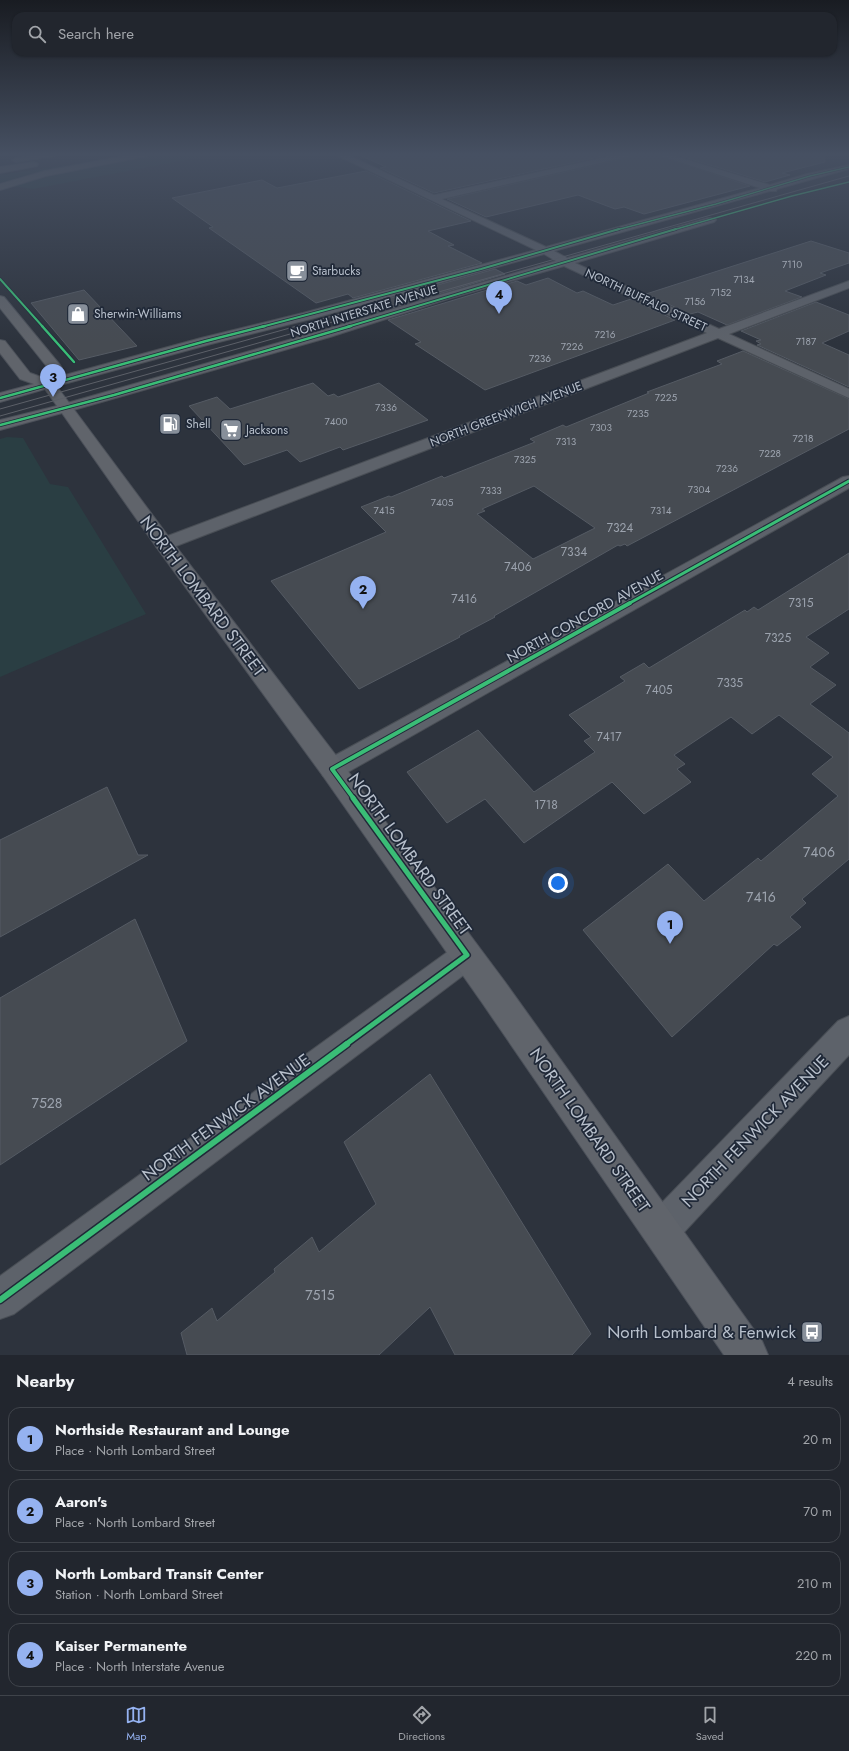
<!DOCTYPE html>
<html lang="en">
<head>
<meta charset="utf-8">
<style>
	:root { --surface:#22262e; --page:#2a2e36; --text:#f1f3f6; --muted:#a2a5aa; --line:#3f434a; --accent:#95b2f1 }
	body { margin:0; font-family:Jost,sans-serif; background:var(--page); color:var(--text) }
	.you { position:absolute; left:558px; top:883px; width:14px; height:14px; margin:-10px; border:3px solid #fff; border-radius:50%; background:#1a73e8; box-shadow:0 0 0 6px #1a73e833 }
	.badge { display:grid; place-items:center; width:26px; height:26px; border-radius:50%; background:var(--accent); color:#111; font-size:13px; font-weight:700 }
	.pin { position:absolute; translate:-50% -33px; filter:drop-shadow(0 1px 2px #0008) }
	.pin::after { content:''; position:absolute; top:21px; width:14px; height:12px; background:inherit; clip-path:polygon(0 0,100% 0,50% 100%) }
	.list { margin:0; padding:0; list-style:none }
	h2 { display:flex; justify-content:space-between; align-items:center; height:52px; margin:0; padding:0 16px; font-size:17px }
	h2 small { font-size:13px; font-weight:400; color:var(--muted) }
	.list li { display:grid; grid-template-columns:26px 1fr auto; gap:12px; align-items:center; box-sizing:border-box; height:64px; margin:0 8px 8px; padding:0 8px; border:1px solid var(--line); border-radius:12px }
	.list b { display:block; font-size:15px; white-space:nowrap }
	.list p { margin:0; font-size:13px; white-space:nowrap; color:var(--muted) }
	.list em { font-size:13px; font-style:normal; color:var(--muted) }
	.icon { flex:none; width:22px; height:22px; fill:none; stroke:currentColor; stroke-width:2; stroke-linecap:round; stroke-linejoin:round }
	.map { position:relative; flex:none; width:849px; height:1355px; overflow:hidden }
	.search { position:absolute; background:var(--surface); box-shadow:0 1px 3px #0004; left:12px; right:12px; top:12px; height:44px; display:flex; align-items:center; gap:10px; box-sizing:border-box; padding:0 14px; border-radius:12px; color:var(--muted); font-size:15px }
	.sheet { height:340px; background:var(--surface) }
	nav { display:flex; justify-content:space-around; align-items:center; box-sizing:border-box; height:56px; border-top:1px solid var(--line); background:var(--surface); font-size:11px; color:var(--muted) }
	nav a { display:grid; justify-items:center; gap:2px }
	nav .on { color:var(--accent) }
	.map>svg:first-child { display:block }
	.green { fill:#2a3e43 }
	.building { fill:#464b52; stroke:#555b64; fill-rule:evenodd }
	.lines { fill:none; stroke-linecap:round; stroke-linejoin:round }
	.minor-casing { stroke:#494e55; stroke-width:2 }
	.major-casing { stroke:#4b5059; stroke-width:2 }
	.highway-casing { stroke:#4a5058; stroke-width:2 }
	.minor { fill:#5d626a; fill-rule:evenodd }
	.major { fill:#60646b; fill-rule:evenodd }
	.highway { fill:#5d6063; fill-rule:evenodd }
	.tram { stroke:#5c6068; stroke-width:1 }
	.cycleway-far6-casing { stroke:#202938; stroke-width:2.5 }
	.cycleway-far5-casing { stroke:#202938; stroke-width:3.5 }
	.cycleway-far4-casing { stroke:#202938; stroke-width:4 }
	.cycleway-far3-casing { stroke:#202938; stroke-width:5 }
	.cycleway-far2-casing { stroke:#202938; stroke-width:6 }
	.cycleway-far1-casing { stroke:#202938; stroke-width:8 }
	.cycleway-casing { stroke:#202938; stroke-width:9 }
	.cycleway-far6 { stroke:#3abd76; stroke-width:1.5 }
	.cycleway-far5 { stroke:#3abd76; stroke-width:2 }
	.cycleway-far4 { stroke:#3abd76; stroke-width:2.5 }
	.cycleway-far3 { stroke:#3abd76; stroke-width:3 }
	.cycleway-far2 { stroke:#3abd76; stroke-width:4 }
	.cycleway-far1 { stroke:#3abd76; stroke-width:5 }
	.cycleway { stroke:#3abd76; stroke-width:6 }
	.labels { text-anchor:middle; stroke-width:3.5; stroke-linejoin:round; paint-order:stroke }
	.far-number-label { font-size:10px; fill:#9ca3ae }
	.far-poi-label { font-size:12px; fill:#b8c0cc; stroke:#202938; text-anchor:start }
	.far-street-label { font-size:12px; fill:#b8c0cc; stroke:#202938 }
	.number-label { font-size:12px; fill:#9ca3ae }
	.street-label { font-size:14px; fill:#b8c0cc; stroke:#202938 }
	.near-number-label { font-size:14px; fill:#9ca3ae }
	.near-street-label { font-size:17px; fill:#b8c0cc; stroke:#202938 }
	.near-poi-label { font-size:17px; fill:#b8c0cc; stroke:#202938; text-anchor:end }
</style>
</head>
<body>
<div class="map">
<svg width="849" height="1355" viewBox="0 0 849 1355">
	<rect width="100%" height="100%" fill="#2d333d"/>
	<g class="green">
		<path d="M167,153H223L33,189L12,186L67,172Z"/>
		<path d="M87,162H88L38,172L0,183V175Z"/>
		<path d="M7,437L23,438L50,484L68,487L146,614L0,677V439Z"/>
	</g>
	<g class="building">
		<path d="M355,153H617L434,193L380,168L386,167Z"/>
		<path d="M640,153H651L750,186L644,214L624,207L615,209L578,195L486,217L447,199L635,156Z"/>
		<path d="M671,153H823L825,162L782,173L790,175L765,182Z"/>
		<path d="M366,171L471,221L428,231L454,245L448,246L482,263L353,298L348,294L316,303L209,228L213,227L172,198L262,180L277,188Z"/>
		<path d="M811,241L849,253V263L820,273L826,275L785,291L802,297L727,325L698,312L690,314L646,294Z"/>
		<path d="M495,269L505,274L376,313L365,305Z"/>
		<path d="M548,278L577,293L583,291L613,305L631,299L675,320L485,390L415,344L421,342L388,320L517,281L526,285Z"/>
		<path d="M84,290L137,346L79,360L31,303Z"/>
		<path d="M816,302L849,315V331L822,343L849,355V387L757,345L761,344L756,341L761,340L741,331Z"/>
		<path d="M743,351L849,399V429L627,546L625,544L620,546L618,545L494,616L495,617L459,636L460,637L359,689L271,581L386,532L361,507L389,496L391,497L442,476L444,478L535,442L530,439L563,425L566,427L649,393L647,392L722,364L717,361ZM534,486L595,528L533,559L477,514L485,511L482,509Z"/>
		<path d="M313,383L328,396L334,394L338,397L379,383L428,420L343,450L340,447L300,462L287,450L244,465L189,406L217,397L230,409Z"/>
		<path d="M849,553V609L806,637L829,653L810,667L836,685L810,704L849,733V859L802,899L806,903L790,917L801,927L777,946L774,944L672,1037L583,930L668,864L704,901L758,858L761,861L838,796L812,774L833,757L779,715L752,734L731,717L674,755L685,764L677,769L691,782L644,814L612,782L524,843L485,799L447,823L407,772L478,730L534,792L595,752L584,741L591,737L569,715L625,681L620,677L644,663L649,668L745,610L747,612L754,607L758,610Z"/>
		<path d="M107,787L138,855H148L0,937V840Z"/>
		<path d="M135,919L187,1041L0,1165V998Z"/>
		<path d="M430,1074L591,1334L572,1355H455L430,1307L379,1355H187L181,1333L212,1308L217,1321L275,1272L274,1269L312,1237L319,1252L376,1204L344,1142Z"/>
	</g>
	<g class="lines">
		<g class="minor-casing">
			<g id="minor">
				<path d="M332,153H343L434,195L624,153H639L635,155L442,199L546,247L760,188L652,153H665L770,185L807,174L849,165V169L777,189L776,191H770L554,251L567,258L708,218H714L716,220L714,222L575,263L719,329L849,281V288L729,334L849,389V398L718,338L171,548L164,550L157,548L155,544L157,540L707,333L564,266L451,298L330,337L70,411L65,412L60,411L58,408L60,405L320,331L443,294L556,261L544,254L311,319L211,344L53,387L48,388L43,387L41,384L43,381L201,338L303,313L536,250Z"/>
				<path d="M849,476V488L341,776L332,779L323,776L320,769L323,762L843,477Z"/>
				<path d="M467,940L477,945L482,955L477,965L14,1314L0,1319V1276L457,945Z"/>
				<path d="M849,1016V1055L674,1243L661,1248L648,1243L643,1230L648,1217L838,1021Z"/>
			</g>
		</g>
		<g class="major-casing">
			<path id="major" d="M0,296L4,297L60,365L62,368L55,384L171,540L341,762L505,982L762,1341L768,1355H724L483,1004L323,776L157,548L62,413L0,430V420L57,406L45,389L0,402V393L34,384L20,379L0,353V340L5,341L30,373L44,378L48,368L0,308Z"/>
		</g>
		<g class="highway-casing">
			<g id="highway">
				<path d="M44,153H63L59,155L16,162L12,160L16,158Z"/>
				<path d="M139,153H156L152,155L46,176L0,190V184L45,171Z"/>
				<path d="M34,162L38,164L37,166L0,173V167Z"/>
			</g>
		</g>
		<use href="#minor" class="minor"/>
		<use href="#major" class="major"/>
		<use href="#highway" class="highway"/>
		<g class="tram">
			<path d="M0,409L390,300"/>
			<path d="M0,416L849,176"/>
		</g>
		<g class="cycleway-far6-casing">
			<g id="cycleway-far6">
				<path d="M616,230L716,204L810,176L849,167"/>
				<path d="M673,230L792,196L849,182"/>
			</g>
		</g>
		<g class="cycleway-far5-casing">
			<g id="cycleway-far5">
				<path d="M0,279L43,327"/>
				<path d="M261,327L481,269L619,229"/>
				<path d="M347,327L676,229"/>
			</g>
		</g>
		<g class="cycleway-far4-casing">
			<g id="cycleway-far4">
				<path d="M42,326L74,362"/>
				<path d="M0,398L206,341L265,326"/>
				<path d="M0,425L114,395L351,326"/>
			</g>
		</g>
		<g class="cycleway-far3-casing">
			<path id="cycleway-far3" d="M628,604L849,481"/>
		</g>
		<g class="cycleway-far2-casing">
			<path id="cycleway-far2" d="M354,799L332,769L630,603"/>
		</g>
		<g class="cycleway-far1-casing">
			<path id="cycleway-far1" d="M345,1045L467,955L353,798"/>
		</g>
		<g class="cycleway-casing">
			<path id="cycleway" d="M0,1300L347,1044"/>
		</g>
		<use href="#cycleway-far6" class="cycleway-far6"/>
		<use href="#cycleway-far5" class="cycleway-far5"/>
		<use href="#cycleway-far4" class="cycleway-far4"/>
		<use href="#cycleway-far3" class="cycleway-far3"/>
		<use href="#cycleway-far2" class="cycleway-far2"/>
		<use href="#cycleway-far1" class="cycleway-far1"/>
		<use href="#cycleway" class="cycleway"/>
	</g>
	<linearGradient id="sky" x2="0" y2="1"><stop stop-color="#191c22"/><stop offset="0.45" stop-color="#465062"/><stop offset="1" stop-color="#465062" stop-opacity="0"/></linearGradient>
	<rect width="849" height="343" fill="url(#sky)"/>
	<defs>
		<g id="cafe-square" transform="scale(1.15)"><rect x="-9" y="-9" width="18" height="18" rx="4" fill="#878f9a" stroke="#202938"/><path d="M-5.5-4.5H6V0H3Q3 3.5 0 3.5H-2.5Q-5.5 3.5-5.5 0ZM3-3.2v2h1.7v-2ZM-6 4.5H4V6H-6Z" fill="#fff"/></g>
		<g id="shop-square" transform="scale(1.15)"><rect x="-9" y="-9" width="18" height="18" rx="4" fill="#878f9a" stroke="#202938"/><path d="M-5-2.5h2.3a2.7 3.5 0 0 1 5.4 0H5L5.5 6h-11ZM-1.5-2.5h3a1.5 2.3 0 0 0-3 0Z" fill="#fff"/></g>
		<g id="fuel-square" transform="scale(1.15)"><rect x="-9" y="-9" width="18" height="18" rx="4" fill="#878f9a" stroke="#202938"/><path d="M-5.5-6h7V0h2V4h1.3V-2.5L3-4.5l.8-.8L6-3V5H2.5V1h-1V6h-7ZM-4.2-4.7v3.2H.2V-4.7Z" fill="#fff"/></g>
		<g id="supermarket-square" transform="scale(1.15)"><rect x="-9" y="-9" width="18" height="18" rx="4" fill="#878f9a" stroke="#202938"/><path d="M-6-5.5h2.5l.6 2H6L4.5 2H-2.5L-4.4-4H-6ZM-1.5 3.2a1.3 1.3 0 1 0 .1 0ZM3 3.2a1.3 1.3 0 1 0 .1 0Z" fill="#fff"/></g>
		<g id="bus-square" transform="scale(1.15)"><rect x="-9" y="-9" width="18" height="18" rx="4" fill="#878f9a" stroke="#202938"/><path d="M-5-6H5V4H4V6H2V4H-2V6H-4V4H-5ZM-3.5-4V0h7V-4ZM-3.5 1.2v1.5H-2V1.2ZM2 1.2v1.5H3.5V1.2Z" fill="#fff"/></g>
	</defs>
	<g fill-rule="evenodd">
		<use href="#cafe-square" x="297" y="271"/>
		<use href="#shop-square" x="78" y="314"/>
		<use href="#fuel-square" x="170" y="424"/>
		<use href="#supermarket-square" x="231" y="430"/>
		<use href="#bus-square" x="812" y="1332"/>
	</g>
	<g class="labels">
		<g class="far-number-label">
			<text x="792" y="268">7110</text>
			<text x="744" y="283">7134</text>
			<text x="721" y="296">7152</text>
			<text x="695" y="305">7156</text>
			<text x="605" y="338">7216</text>
			<text x="806" y="345">7187</text>
			<text x="572" y="350">7226</text>
			<text x="540" y="362">7236</text>
			<text x="666" y="401">7225</text>
			<text x="386" y="411">7336</text>
			<text x="638" y="417">7235</text>
			<text x="336" y="425">7400</text>
			<text x="601" y="431">7303</text>
			<text x="803" y="442">7218</text>
			<text x="566" y="445">7313</text>
			<text x="770" y="457">7228</text>
			<text x="525" y="463">7325</text>
			<text x="727" y="472">7236</text>
			<text x="699" y="493">7304</text>
			<text x="491" y="494">7333</text>
			<text x="442" y="506">7405</text>
			<text x="384" y="514">7415</text>
			<text x="661" y="514">7314</text>
		</g>
		<g class="far-poi-label">
			<text x="312" y="275">Starbucks</text>
			<text x="94" y="318">Sherwin-Williams</text>
			<text x="186" y="428">Shell</text>
			<text x="246" y="434">Jacksons</text>
		</g>
		<g class="far-street-label">
			<text transform="translate(646 300) rotate(25)" y="4">NORTH BUFFALO STREET</text>
			<text transform="translate(364 311) rotate(-17)" y="4">NORTH INTERSTATE AVENUE</text>
			<text transform="translate(506 414) rotate(-21)" y="4">NORTH GREENWICH AVENUE</text>
		</g>
		<g class="number-label">
			<text x="620" y="532">7324</text>
			<text x="574" y="556">7334</text>
			<text x="518" y="571">7406</text>
			<text x="464" y="603">7416</text>
			<text x="801" y="607">7315</text>
			<text x="778" y="642">7325</text>
			<text x="730" y="687">7335</text>
			<text x="659" y="694">7405</text>
			<text x="609" y="741">7417</text>
			<text x="546" y="809">1718</text>
		</g>
		<g class="street-label">
			<text transform="translate(585 616) rotate(-29)" y="5">NORTH CONCORD AVENUE</text>
		</g>
		<g class="near-number-label">
			<text x="819" y="857">7406</text>
			<text x="761" y="902">7416</text>
			<text x="47" y="1108">7528</text>
			<text x="320" y="1300">7515</text>
		</g>
		<g class="near-street-label">
			<text transform="translate(203 596) rotate(53)" y="6">NORTH LOMBARD STREET</text>
			<text transform="translate(410 854) rotate(54)" y="6">NORTH LOMBARD STREET</text>
			<text transform="translate(226 1117) rotate(-36)" y="6">NORTH FENWICK AVENUE</text>
			<text transform="translate(590 1130) rotate(55)" y="6">NORTH LOMBARD STREET</text>
			<text transform="translate(755 1131) rotate(-46)" y="6">NORTH FENWICK AVENUE</text>
		</g>
		<g class="near-poi-label">
			<text x="796" y="1338">North Lombard &amp; Fenwick</text>
		</g>
	</g>
</svg>
<div class="you"></div>
<div class="pin badge" style="left:670px;top:944px">1</div>
<div class="pin badge" style="left:363px;top:609px">2</div>
<div class="pin badge" style="left:53px;top:397px">3</div>
<div class="pin badge" style="left:499px;top:314px">4</div>
<div class="search"><svg class="icon" aria-label="search" viewBox="0 0 24 24"><circle cx="10" cy="10" r="6"/><path d="M15 15l6 6"/></svg>Search here</div>
</div>
<section class="sheet">
<h2>Nearby<small>4 results</small></h2>
<ul class="list">
<li><span class="badge">1</span><div><b>Northside Restaurant and Lounge</b><p>Place · North Lombard Street</p></div><em>20 m</em></li>
<li><span class="badge">2</span><div><b>Aaron's</b><p>Place · North Lombard Street</p></div><em>70 m</em></li>
<li><span class="badge">3</span><div><b>North Lombard Transit Center</b><p>Station · North Lombard Street</p></div><em>210 m</em></li>
<li><span class="badge">4</span><div><b>Kaiser Permanente</b><p>Place · North Interstate Avenue</p></div><em>220 m</em></li>
</ul>
</section>
<nav>
<a class="on"><svg class="icon" aria-label="map" viewBox="0 0 24 24"><path d="M3 6l6-2 6 2 6-2v14l-6 2-6-2-6 2zM9 4v14M15 6v14"/></svg>Map</a>
<a><svg class="icon" aria-label="directions" viewBox="0 0 24 24"><path d="M12 3l9 9-9 9-9-9zM9 14v-3h6M13 9l2 2-2 2"/></svg>Directions</a>
<a><svg class="icon" aria-label="saved" viewBox="0 0 24 24"><path d="M7 4h10v16l-5-4-5 4z"/></svg>Saved</a>
</nav>
</body>
</html>
